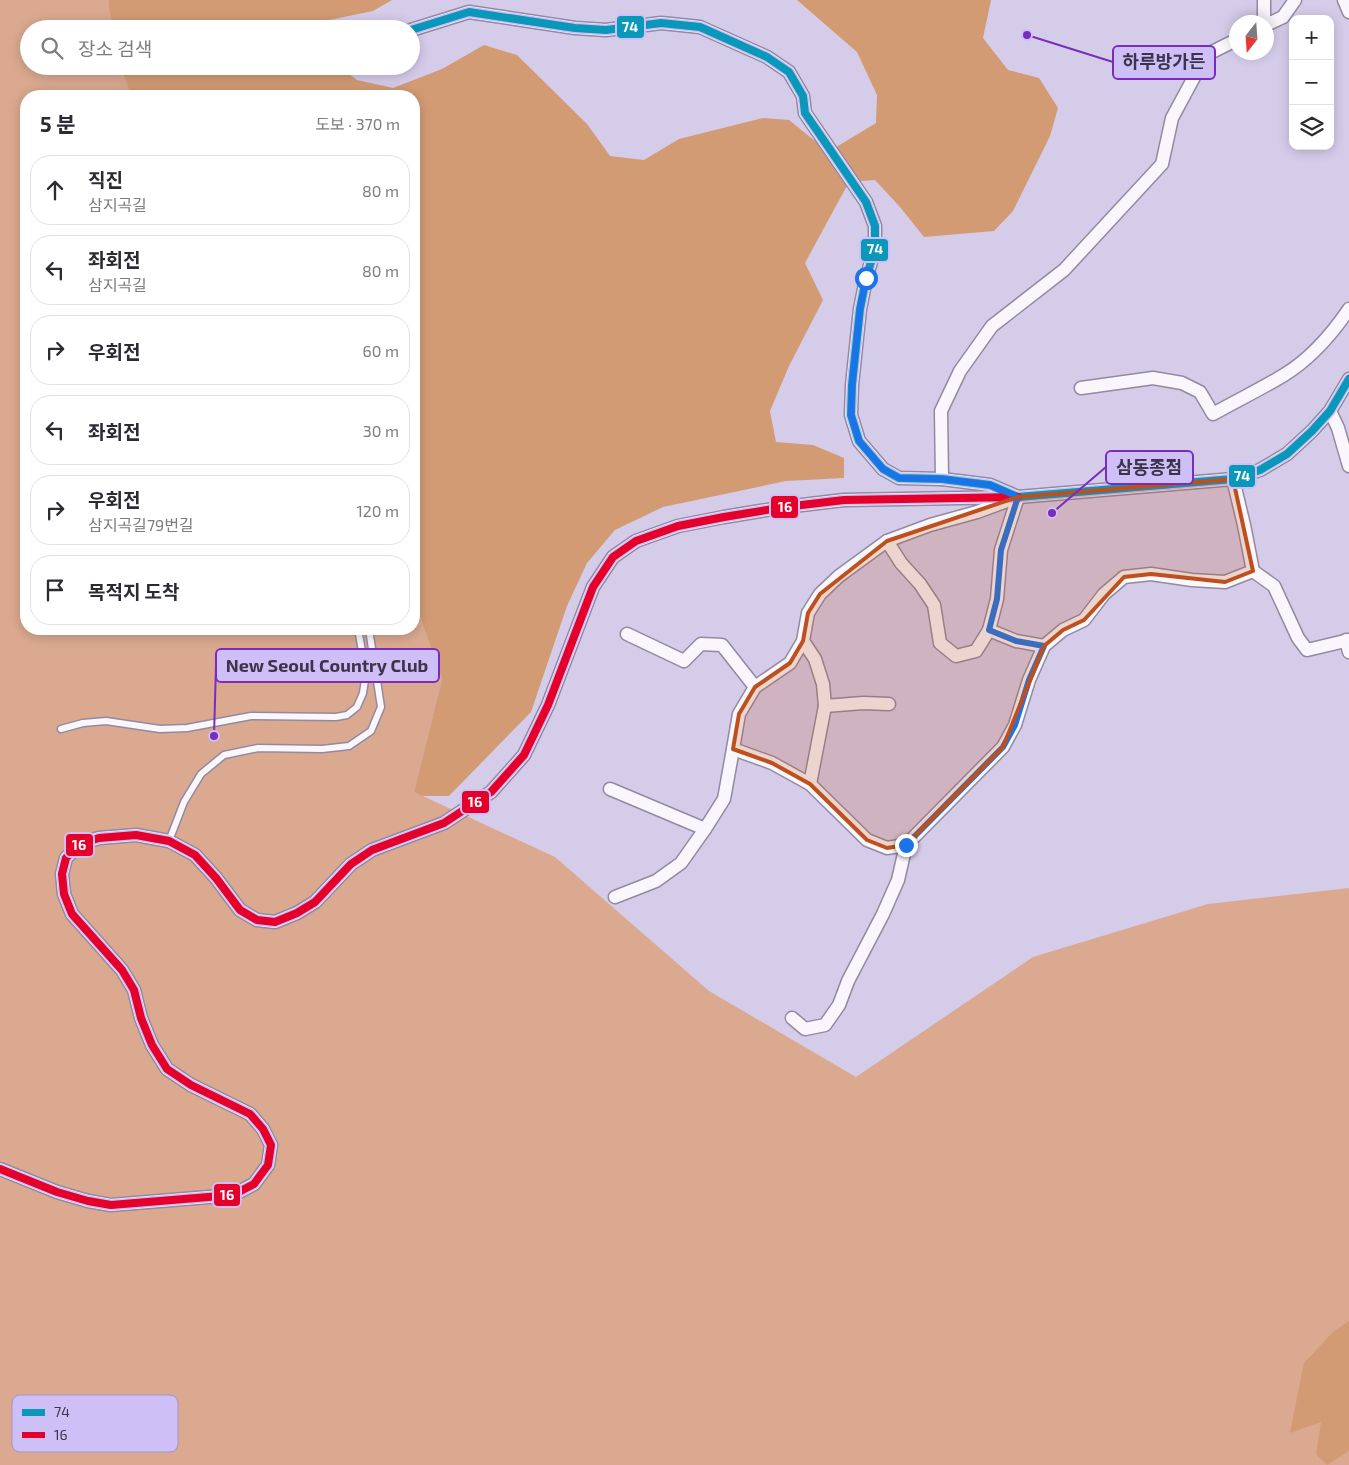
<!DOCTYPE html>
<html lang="ko">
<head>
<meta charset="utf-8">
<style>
	:root { --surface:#fff; --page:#f7f7f7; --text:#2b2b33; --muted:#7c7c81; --line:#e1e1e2 }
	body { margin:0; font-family:"Exo 2","Noto Sans KR",sans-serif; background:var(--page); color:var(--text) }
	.controls { position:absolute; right:15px; top:15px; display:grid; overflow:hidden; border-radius:10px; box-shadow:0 2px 12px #0003 }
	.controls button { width:45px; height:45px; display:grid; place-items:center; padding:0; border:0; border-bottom:1px solid var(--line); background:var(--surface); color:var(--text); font:25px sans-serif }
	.compass { position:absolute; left:1229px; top:15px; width:45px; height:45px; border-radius:50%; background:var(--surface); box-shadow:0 2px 12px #0003; rotate:197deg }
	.stop { position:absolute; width:15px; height:15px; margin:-11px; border:4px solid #1a73e8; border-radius:50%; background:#fff }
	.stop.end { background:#1a73e8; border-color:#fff; box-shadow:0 1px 5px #0008 }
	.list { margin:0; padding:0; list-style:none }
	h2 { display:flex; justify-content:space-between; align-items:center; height:65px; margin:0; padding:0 20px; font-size:21px }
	h2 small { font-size:16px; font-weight:400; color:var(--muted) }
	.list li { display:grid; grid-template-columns:32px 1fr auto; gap:15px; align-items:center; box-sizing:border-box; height:70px; margin:0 10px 10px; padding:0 10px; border:1px solid var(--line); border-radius:20px }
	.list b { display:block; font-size:19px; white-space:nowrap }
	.list p { margin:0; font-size:16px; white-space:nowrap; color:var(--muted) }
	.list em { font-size:16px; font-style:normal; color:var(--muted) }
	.icon { flex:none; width:28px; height:28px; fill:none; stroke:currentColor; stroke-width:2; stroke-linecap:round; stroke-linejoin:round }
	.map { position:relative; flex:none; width:1349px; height:1465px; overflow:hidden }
	.search { position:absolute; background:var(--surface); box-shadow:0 2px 12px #0003; left:20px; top:20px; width:400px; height:55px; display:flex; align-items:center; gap:12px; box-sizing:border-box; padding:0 18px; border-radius:28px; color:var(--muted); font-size:19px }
	.panel { position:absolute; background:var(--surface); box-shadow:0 2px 12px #0003; left:20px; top:90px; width:400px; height:545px; border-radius:20px }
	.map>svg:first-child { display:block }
	.green { fill:#daa990 }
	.forest { fill:#d29b74 }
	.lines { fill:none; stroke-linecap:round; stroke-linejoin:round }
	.lane-casing { stroke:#918aa1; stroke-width:9 }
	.street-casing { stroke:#918aa1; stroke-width:15 }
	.lane { stroke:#f9f7fc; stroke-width:6 }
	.street { stroke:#f9f7fc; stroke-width:12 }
	.bus-1-casing { stroke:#cfbff7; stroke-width:11 }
	.bus-2-casing { stroke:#cfbff7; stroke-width:11 }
	.bus-1 { stroke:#0997ba; stroke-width:8 }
	.bus-2 { stroke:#e4002b; stroke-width:8 }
	.route { stroke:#1a73e8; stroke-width:6 }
	.marked { fill:#bd501c; fill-opacity:0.2; stroke:#bd501c; stroke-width:4; stroke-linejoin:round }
	.key { fill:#cfbff7; stroke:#a395c3; stroke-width:1 }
	.key-label { font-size:14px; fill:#3b344b }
	.leader { fill:none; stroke:#7b2cbf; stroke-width:2 }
	.callout-dot { fill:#7b2cbf; stroke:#cfbff7; stroke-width:2 }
	.callout { fill:#cfbff7; stroke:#7b2cbf; stroke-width:2 }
	.callout-label { font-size:18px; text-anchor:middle; font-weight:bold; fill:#3b344b }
	.line-badge { stroke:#cfbff7; stroke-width:2 }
	.badge-label { font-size:14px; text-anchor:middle; font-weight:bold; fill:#fff }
</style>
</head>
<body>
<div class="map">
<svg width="1349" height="1465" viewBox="0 0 1349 1465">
	<rect width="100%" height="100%" fill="#d5ccea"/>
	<path class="green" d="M0,0H115L120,29H29V66H126L131,96H26V629H414V600L442,679L414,792L555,857L709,991L856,1077L1033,957L1208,904L1349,888V1465H0Z"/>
	<g class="forest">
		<path d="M109,0H392L373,11L329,20L328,29H113L109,7Z"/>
		<path d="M797,0H991L983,38L1008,70L1039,78L1058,108L1050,136L1013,211L994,231L924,237L900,207L875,180L849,182L805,263L823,300L789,366L770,411L776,442L813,445L844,458V478L786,481L663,507L615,530L587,563L567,606L531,712L449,796H422L414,792L442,679L414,600V96H131L121,66H339L357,80L393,88L442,69L484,45L517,55L587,124L610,156L644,160L679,139L763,118L789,120L825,149L838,146L876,123L877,95L857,52Z"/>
		<path d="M1349,1321V1451L1327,1465L1316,1454L1321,1422L1290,1433L1304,1363L1333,1332Z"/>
	</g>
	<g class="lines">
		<g class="lane-casing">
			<g id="lane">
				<path d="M61,729L83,723L106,721L160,729L187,728L251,716L336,717L347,715L357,707L363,693L366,673L358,629"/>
				<path d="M169,841L184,802L201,774L224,755L258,748L322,749L349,746L371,731L381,707L369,629"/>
			</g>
		</g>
		<g class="street-casing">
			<g id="street">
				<path d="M1344,0L1349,12"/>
				<path d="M1264,22V0"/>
				<path d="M1266,25L1283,17L1295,0"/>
				<path d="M411,30L469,12L575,28L606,30L661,23L700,27L767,57L789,72L803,96L805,113L866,202L875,226V248L866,279L860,309L852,385L851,415L859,441L883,469L899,478L942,479L990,485L1018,497L1233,479L1260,470L1287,454L1312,431L1330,411L1349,379"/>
				<path d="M1081,388L1153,378L1182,383L1200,392L1213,414C1236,401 1261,389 1284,375C1310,359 1332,334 1349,309"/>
				<path d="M1330,411L1338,428L1349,466"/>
				<path d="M942,479L941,411L960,371L992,326L1064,270L1162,164L1172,118L1206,55L1236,40"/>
				<path d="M1018,497L1001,550L997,599L989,630L976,651L956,656L940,643L934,605L920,584L901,563L887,541L930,525L977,512Z"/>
				<path d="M887,541L839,576L820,594L808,613L803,641L790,663L755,687L739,714L733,749L772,763L810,784L867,840L887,848L906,845L1003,747L1015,725L1029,680L1044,646L1063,630L1084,620L1104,594L1124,577L1151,574L1192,580L1225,582L1253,571L1244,525L1233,479"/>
				<path d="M1253,571L1274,586L1298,638L1307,650L1349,640"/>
				<path d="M989,630L1016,641L1044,646"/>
				<path d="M627,634L684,661L701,644L722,645L755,687"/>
				<path d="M1346,640L1349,652"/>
				<path d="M803,641L815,659L823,684L825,706L810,784"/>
				<path d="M825,706L863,703L889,704"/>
				<path d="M610,789L705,829"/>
				<path d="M615,897L656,881L681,863L705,829L724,799L733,749"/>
				<path d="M792,1018L805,1029L825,1025L839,1005L848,981L883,914L898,880L906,845"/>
				<path d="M0,1169L57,1192L88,1201L111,1205L233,1195L254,1184L268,1165L271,1145L263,1129L250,1114L191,1085L167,1069L152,1045L141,1018L134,990L122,970L72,914L64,894L62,874L66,858L80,844L99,838L136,835L169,841L195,855L216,878L240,910L257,920L275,922L297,913L315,902L351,864L372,850L444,823L491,792L524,755L548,705L593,587L613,557L636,541L678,526L724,517L785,507L844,500L1018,497"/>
			</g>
		</g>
		<use href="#lane" class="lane"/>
		<use href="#street" class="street"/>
		<g class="bus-1-casing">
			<path id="bus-1" d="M411,30L469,12L575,28L606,30L661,23L700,27L767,57L789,72L803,96L805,113L866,202L875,226V248L866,279L860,309L852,385L851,415L859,441L883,469L899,478L942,479L990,485L1018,497L1233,479L1260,470L1287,454L1312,431L1330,411L1349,379"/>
		</g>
		<g class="bus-2-casing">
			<path id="bus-2" d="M0,1169L57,1192L88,1201L111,1205L233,1195L254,1184L268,1165L271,1145L263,1129L250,1114L191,1085L167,1069L152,1045L141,1018L134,990L122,970L72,914L64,894L62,874L66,858L80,844L99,838L136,835L169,841L195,855L216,878L240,910L257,920L275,922L297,913L315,902L351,864L372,850L444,823L491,792L524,755L548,705L593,587L613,557L636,541L678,526L724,517L785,507L844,500L1018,497"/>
		</g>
		<use href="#bus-1" class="bus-1"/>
		<use href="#bus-2" class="bus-2"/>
	</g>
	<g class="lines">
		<path class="route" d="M866,278L860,309L852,385L851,415L859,441L883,469L899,478L942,479L990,485L1018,497L1001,550L997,599L989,630L1016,641L1044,646L1029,680L1015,725L1003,747L906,845"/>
	</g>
	<path class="marked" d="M1233,479L1253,571L1225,582L1151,574L1124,577L1084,620L1063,630L1044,646L1003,747L906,845L887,848L867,840L810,784L772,763L733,749L739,714L755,687L790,663L803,641L808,613L820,594L887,541L1018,497Z"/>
	<rect x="12" y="1395" width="166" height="57" rx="8" class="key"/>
	<rect x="22" y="1409" width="23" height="7" fill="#0997ba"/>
	<rect x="22" y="1432" width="23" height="6" fill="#e4002b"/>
	<g class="key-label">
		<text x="54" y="1417">74</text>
		<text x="54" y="1440">16</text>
	</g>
	<path class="leader" d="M1027 35L1113 62M1052 513L1106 467M214 736L216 666"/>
	<g class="callout-dot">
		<circle cx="1027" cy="35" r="5"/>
		<circle cx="1052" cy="513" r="5"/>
		<circle cx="214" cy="736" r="5"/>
	</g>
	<g class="callout">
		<rect x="1113" y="46" width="102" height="33" rx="5"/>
		<rect x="1106" y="451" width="87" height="33" rx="5"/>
		<rect x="216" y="649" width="223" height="33" rx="5"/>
	</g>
	<g class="callout-label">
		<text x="1164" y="68">하루방가든</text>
		<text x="1149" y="474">삼동종점</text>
		<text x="327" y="672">New Seoul Country Club</text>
	</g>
	<g class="line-badge">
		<rect x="616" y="15" width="29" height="24" rx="5" fill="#0997ba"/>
		<rect x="860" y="238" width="29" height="24" rx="5" fill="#0997ba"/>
		<rect x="1228" y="464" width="28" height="24" rx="5" fill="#0997ba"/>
		<rect x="770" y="495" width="29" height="24" rx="5" fill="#e4002b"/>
		<rect x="461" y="790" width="29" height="24" rx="5" fill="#e4002b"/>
		<rect x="65" y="833" width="29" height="24" rx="5" fill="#e4002b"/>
		<rect x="213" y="1183" width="28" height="24" rx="5" fill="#e4002b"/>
	</g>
	<g class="badge-label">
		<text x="630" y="32">74</text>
		<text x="875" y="254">74</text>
		<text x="1242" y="481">74</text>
		<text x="785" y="512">16</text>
		<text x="475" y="807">16</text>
		<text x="79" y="850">16</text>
		<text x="227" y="1200">16</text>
	</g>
</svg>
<div class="controls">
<button>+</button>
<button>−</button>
<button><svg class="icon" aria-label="layers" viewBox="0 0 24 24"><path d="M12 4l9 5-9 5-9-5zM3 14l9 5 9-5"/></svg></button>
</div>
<svg class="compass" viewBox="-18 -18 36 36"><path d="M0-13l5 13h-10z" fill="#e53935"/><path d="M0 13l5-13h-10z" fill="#7c7c81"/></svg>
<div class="stop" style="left:866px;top:278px"></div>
<div class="stop end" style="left:906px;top:845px"></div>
<div class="search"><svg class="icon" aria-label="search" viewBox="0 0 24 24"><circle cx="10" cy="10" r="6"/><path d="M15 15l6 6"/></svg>장소 검색</div>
<section class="panel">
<h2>5 분<small>도보 · 370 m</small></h2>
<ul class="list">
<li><svg class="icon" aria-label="ahead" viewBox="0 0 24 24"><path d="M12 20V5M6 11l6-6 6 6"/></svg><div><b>직진</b><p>삼지곡길</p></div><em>80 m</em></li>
<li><svg class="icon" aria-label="left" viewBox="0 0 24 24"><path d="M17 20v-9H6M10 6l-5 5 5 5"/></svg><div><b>좌회전</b><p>삼지곡길</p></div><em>80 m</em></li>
<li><svg class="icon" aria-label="right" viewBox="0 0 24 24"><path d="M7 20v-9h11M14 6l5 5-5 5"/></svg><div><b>우회전</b></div><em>60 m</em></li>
<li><svg class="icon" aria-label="left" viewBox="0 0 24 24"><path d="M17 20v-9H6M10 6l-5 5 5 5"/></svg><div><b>좌회전</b></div><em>30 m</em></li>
<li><svg class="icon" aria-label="right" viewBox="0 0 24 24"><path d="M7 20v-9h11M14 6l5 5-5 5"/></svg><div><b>우회전</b><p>삼지곡길79번길</p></div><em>120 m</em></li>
<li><svg class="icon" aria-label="arrive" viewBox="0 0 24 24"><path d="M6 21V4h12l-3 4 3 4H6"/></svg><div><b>목적지 도착</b></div></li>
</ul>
</section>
</div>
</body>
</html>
